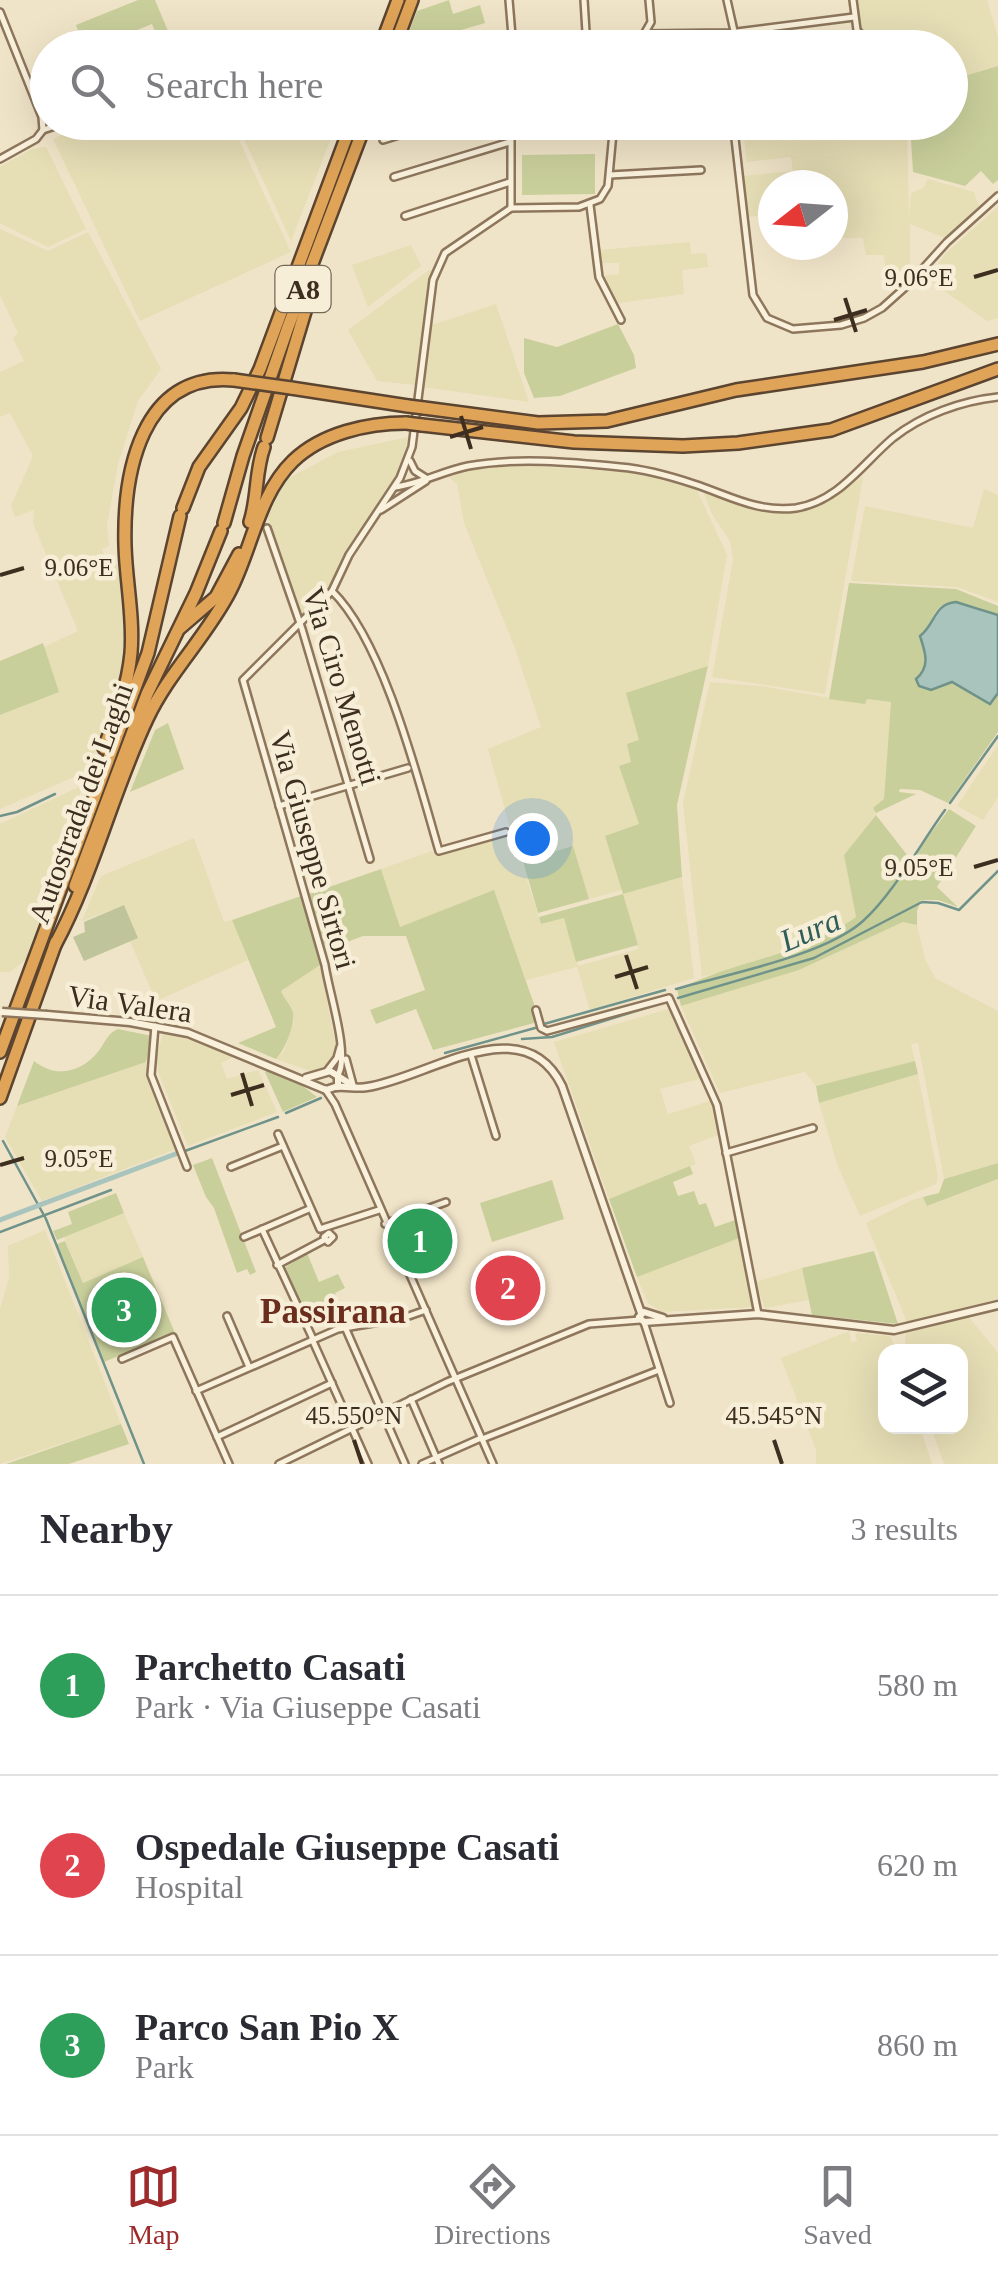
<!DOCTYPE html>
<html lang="en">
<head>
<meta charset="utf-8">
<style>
	:root { --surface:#fff; --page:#f2f2f3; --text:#2b2b33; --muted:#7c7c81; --line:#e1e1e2; --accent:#9e2a2b }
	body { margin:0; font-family:"Times New Roman",serif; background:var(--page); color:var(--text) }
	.controls { position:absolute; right:30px; bottom:30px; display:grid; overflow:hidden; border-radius:20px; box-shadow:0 10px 40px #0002 }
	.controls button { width:90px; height:90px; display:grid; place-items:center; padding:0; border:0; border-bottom:2px solid var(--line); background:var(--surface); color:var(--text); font:50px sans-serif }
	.compass { position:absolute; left:758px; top:170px; width:90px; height:90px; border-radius:50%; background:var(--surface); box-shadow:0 10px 40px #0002; rotate:253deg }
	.you { position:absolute; left:532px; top:838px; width:35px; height:35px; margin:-25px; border:8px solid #fff; border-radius:50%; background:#1a73e8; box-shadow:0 0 0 15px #1a73e833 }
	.badge { display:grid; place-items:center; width:65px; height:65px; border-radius:50%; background:var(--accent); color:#fff; font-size:32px; font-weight:700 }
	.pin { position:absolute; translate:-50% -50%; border:5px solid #fff; box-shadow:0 2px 10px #0006 }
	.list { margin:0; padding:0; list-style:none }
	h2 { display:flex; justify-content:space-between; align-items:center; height:130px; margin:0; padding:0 40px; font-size:42px }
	h2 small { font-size:32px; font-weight:400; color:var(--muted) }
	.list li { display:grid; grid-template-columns:65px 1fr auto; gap:30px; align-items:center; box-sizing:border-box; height:180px; padding:0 40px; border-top:2px solid var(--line) }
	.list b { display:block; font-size:38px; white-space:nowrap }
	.list p { margin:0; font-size:32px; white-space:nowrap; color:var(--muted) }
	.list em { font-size:32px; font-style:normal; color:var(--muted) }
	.icon { flex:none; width:55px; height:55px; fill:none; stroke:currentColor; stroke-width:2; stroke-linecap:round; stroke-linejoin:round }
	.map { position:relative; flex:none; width:998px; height:1464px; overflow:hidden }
	.search { position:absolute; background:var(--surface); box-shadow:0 10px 40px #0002; left:30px; right:30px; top:30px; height:110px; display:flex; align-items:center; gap:25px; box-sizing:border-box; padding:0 35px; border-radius:55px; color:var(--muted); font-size:38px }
	.sheet { height:670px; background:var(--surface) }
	nav { display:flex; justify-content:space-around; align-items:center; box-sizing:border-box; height:140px; border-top:2px solid var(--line); background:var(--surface); font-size:28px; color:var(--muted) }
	nav a { display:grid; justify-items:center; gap:5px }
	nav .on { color:var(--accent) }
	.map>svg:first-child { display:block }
	.farmland { fill:#e6deb5 }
	.green { fill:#c9cf9b }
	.cemetery { fill:#bfc49a }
	.water { fill:#a9c4bc; stroke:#6f938a; stroke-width:2.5 }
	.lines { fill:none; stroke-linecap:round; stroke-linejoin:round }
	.stream { stroke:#6f938a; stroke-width:2.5 }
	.canal { stroke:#a9c4bc; stroke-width:5 }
	.minor-casing { stroke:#8d765c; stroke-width:10 }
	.tertiary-casing { stroke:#8d765c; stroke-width:11 }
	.motorway-casing { stroke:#5b4430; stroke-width:16 }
	.minor { stroke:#faf1dc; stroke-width:5 }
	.tertiary { stroke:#faf1dc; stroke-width:6 }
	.motorway { stroke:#e0a458; stroke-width:11 }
	.tertiary-bridge-casing { stroke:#8d765c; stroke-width:11; stroke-linecap:butt }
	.motorway-bridge-casing { stroke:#5b4430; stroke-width:16; stroke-linecap:butt }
	.tertiary-bridge { stroke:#faf1dc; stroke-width:6 }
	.motorway-bridge { stroke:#e0a458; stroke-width:11 }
	.ticks { fill:none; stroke:#3d2e20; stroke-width:4 }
	.labels { text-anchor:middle; stroke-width:9; stroke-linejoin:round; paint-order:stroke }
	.shield { fill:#f7eed8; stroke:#756857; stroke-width:2.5 }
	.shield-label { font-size:28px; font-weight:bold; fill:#3d2e20 }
	.street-label { font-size:30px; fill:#3d2e20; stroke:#f7eed8 }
	.water-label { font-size:32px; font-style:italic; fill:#2f5d5a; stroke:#f7eed8 }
	.quarter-label { font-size:35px; font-weight:bold; fill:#6b2e1e; stroke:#f7eed8 }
	.ticks-label { font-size:25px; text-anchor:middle; fill:#3d2e20; stroke:#f7eed8; stroke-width:9; stroke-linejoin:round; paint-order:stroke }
</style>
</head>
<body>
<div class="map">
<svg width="998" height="1464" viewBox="0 0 998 1464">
	<rect width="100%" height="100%" fill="#f0e4c8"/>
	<g class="farmland">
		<path d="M856,0H987L998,37V66L951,80L950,48L878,47L860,29Z"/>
		<path d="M91,122L231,123L291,252L140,321L53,139Z"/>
		<path d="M247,123H293L297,130L321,123H337L291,241L238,126Z"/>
		<path d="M742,123H908V129L784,143L907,131L909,218L911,193L923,188L928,179L974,192L979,206L945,238L910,224V276L897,285L887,284L884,255H866L863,238H833V185H773V214L747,217L743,176L793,171L791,157L747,162Z"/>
		<path d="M46,147L86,229L48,247L0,223V167L32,149Z"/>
		<path d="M998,207V318L987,321L927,279L946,253Z"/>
		<path d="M0,229L48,251L88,232L161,369L138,401L118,464L107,525L109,546L102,549L107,561L119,565L125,628L121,674L111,710L88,771L0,809V715L58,692L44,647L78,631L33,523L34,510L15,517L11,506L33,456L10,413L0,417V372L24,361L13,338L18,333L0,295Z"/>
		<path d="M690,242L691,254L706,253L708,267L682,270L684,294L612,304L601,276L619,274V263H600L599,250Z"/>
		<path d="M411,245L421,266L368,307L352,265Z"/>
		<path d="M429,270H433L416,385L377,381L348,330Z"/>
		<path d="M496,304L529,402L423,387L432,325Z"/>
		<path d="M408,437L402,467L379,500L329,590L304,617L267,515L287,479L338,452Z"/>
		<path d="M533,466L638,473L696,488L727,555L708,666L704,667L639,741L632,762L619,766L639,825L605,836L622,890L589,899L572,846L527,880L541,924L564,918L578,966L638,949L623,894L682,877L694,978L590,1010L577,967L526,980L494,891L400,927L381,869L432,851L435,856L512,835L488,749L541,727L515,648L464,523L457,484L448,476L476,467Z"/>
		<path d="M863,477L825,694L712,677L733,560L730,541L712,514L702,489L745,506L791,511L817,505Z"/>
		<path d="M984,489L998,495V602L957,587L851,581L865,506L973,528Z"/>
		<path d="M710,682L760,686L865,704L867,699L891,702L884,800L874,808L877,813L844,855L856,917L825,937L789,953L702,977L683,803Z"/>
		<path d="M998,745V797L983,820L957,806Z"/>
		<path d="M83,785L27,959L10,972H0V824Z"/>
		<path d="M194,838L224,922L232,920L248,960L156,1001L130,941L138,938L124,905L82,921L101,876Z"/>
		<path d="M903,922L917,925L925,959L935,978L998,1011V1163L944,1179L918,1043L911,1044L915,1061L816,1086L805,1072L720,1093L681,1006L799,970Z"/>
		<path d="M320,965L336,1046L331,1061L318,1070L310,1071L276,1059L284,1051L294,1020L291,1007L281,991Z"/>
		<path d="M672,1008L704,1078L660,1089L668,1114L713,1100L721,1134L689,1146L696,1164L609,1199L554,1042Z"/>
		<path d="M163,1034L205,1043L238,1055L221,1063L227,1079L258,1070L277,1112L188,1146L158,1072L157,1054Z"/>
		<path d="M146,1062L149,1084L176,1149L42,1201L5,1137L17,1106Z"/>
		<path d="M918,1074L938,1177L936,1184L860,1216L837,1164L819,1103Z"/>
		<path d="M998,1179V1299L907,1322L866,1223L912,1200L923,1197L928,1206Z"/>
		<path d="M124,1213L143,1257L83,1283L64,1237Z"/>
		<path d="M45,1230L121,1424L0,1464V1309L9,1278L8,1246Z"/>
		<path d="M742,1237L755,1307L662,1312L648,1303L637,1277Z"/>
		<path d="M802,1268L809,1300L765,1308L755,1282Z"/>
		<path d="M968,1316L998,1353V1464H944L931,1427L960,1426V1352L907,1351L905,1347L906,1331Z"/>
		<path d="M849,1331L851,1342L857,1341L855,1333L890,1336L893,1342L896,1351L886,1352V1426L920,1427L932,1464H816V1450L781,1358Z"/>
	</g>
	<g class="green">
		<path d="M138,0H155L168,31H172L176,40L161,46L152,24L96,47H84L76,25Z"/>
		<path d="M449,0L453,14L480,5L485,23L403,47L417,11Z"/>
		<path d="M998,66V180L993,184L981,171L965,186L913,172L910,123L950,122L951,80Z"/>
		<path d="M595,154V194L522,195V155Z"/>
		<path d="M618,324L634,355L636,368L560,396L534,398L524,373V338L557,347Z"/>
		<path d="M849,583L956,589L998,606V615C981,609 951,593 937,610C929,620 931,628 920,636C926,656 923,671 931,690L952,682L968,688L986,703L994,701L998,693V732L948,803L920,790L900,789L899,792L916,794L876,813L873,808L884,799L891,702L867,699L865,704L829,699Z"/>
		<path d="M43,643L59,692L0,715V661Z"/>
		<path d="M708,666L677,805L682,877L623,894L638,945L576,962L564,918L541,924L539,917L623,894L605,836L639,824L619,766L631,762L627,744L639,740L626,693Z"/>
		<path d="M168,723L184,769L130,792L155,730Z"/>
		<path d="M949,809L976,826L937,887L958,907L938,900H921L917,911V925L903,922L799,970L681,1006L677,990C737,959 798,958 856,917L844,855L876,815L911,860Z"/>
		<path d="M573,846L589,899L538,913L523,861Z"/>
		<path d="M381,869L400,927L494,890L534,1004V1023L433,1050L416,1009L376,1024L370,1010L425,990L406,936H363L326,950L309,894Z"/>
		<path d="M301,896L320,965L281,991C284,999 291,1004 293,1013C295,1024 285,1050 276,1059L238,1043L276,1027L232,920Z"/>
		<path d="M118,1029L152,1036L146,1062L17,1106L34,1061C55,1078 80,1073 97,1053C105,1044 106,1034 118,1029Z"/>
		<path d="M915,1061L918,1074L819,1103L816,1086Z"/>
		<path d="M267,1070L300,1084L317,1097L283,1112L265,1072Z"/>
		<path d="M212,1158L256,1272L250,1275L247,1269L237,1273L214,1208L206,1197L193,1165Z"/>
		<path d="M998,1163V1179L927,1206L923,1197L939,1193L944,1179Z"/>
		<path d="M690,1166L693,1174L673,1182L678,1196L694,1191L699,1205L706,1203L715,1227L738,1219L742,1237L637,1277L609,1199Z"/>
		<path d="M552,1180L564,1219L492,1242L480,1203Z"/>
		<path d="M116,1193L124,1213L57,1240L53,1231L72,1224L68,1212Z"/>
		<path d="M65,1241L83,1283L143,1257L175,1333L104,1362L57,1244Z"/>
		<path d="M874,1251L898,1324L812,1315L802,1268Z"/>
		<path d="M307,1253L319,1282L338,1274L345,1288L335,1293L348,1323L340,1326L332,1308L306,1319L283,1269Z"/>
		<path d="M121,1424L129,1444L69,1464H6Z"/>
	</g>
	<path class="cemetery" d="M124,905L138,938L84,961L73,937L85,932L84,922Z"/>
	<path class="water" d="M956,602L998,615V693L990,704L952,682L931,690L919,686L916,679C931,666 925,652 920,636C936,624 933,604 956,602Z"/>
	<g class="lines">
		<g class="stream">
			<path d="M950,803L998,736"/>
			<path d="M0,816L17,812L55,794"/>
			<path d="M676,989C727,974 824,956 863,921C893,894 921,843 945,810"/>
			<path d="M678,998L814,958L922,902L938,903L959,910L998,871"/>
			<path d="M544,1024L665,990"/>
			<path d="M522,1039L552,1037L665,1002"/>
			<path d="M445,1053L535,1028"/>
			<path d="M286,1113L321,1098"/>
			<path d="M3,1141L46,1219L144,1464"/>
			<path d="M185,1151L278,1117"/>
			<path d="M0,1232L111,1190"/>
		</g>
		<path class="canal" d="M0,1220L178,1153"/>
		<g class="minor-casing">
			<g id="minor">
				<path d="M509,0L513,48"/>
				<path d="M584,0L587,48"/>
				<path d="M727,0L734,31L730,48"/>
				<path d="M853,0L857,30L872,48"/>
				<path d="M0,12L42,117L43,130"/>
				<path d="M645,34L729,33L854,17"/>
				<path d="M636,48L651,22L649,0"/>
				<path d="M43,130L67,122"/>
				<path d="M734,130L753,295L767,318L793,329L841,325L864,318L882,308L910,283L947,242L998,196"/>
				<path d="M613,134L734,130"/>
				<path d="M383,140L441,122"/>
				<path d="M0,159L36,139L43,130"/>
				<path d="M610,175L701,170"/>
				<path d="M394,177L510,142"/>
				<path d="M590,205L599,277L621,320"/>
				<path d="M511,208V122"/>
				<path d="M405,216L510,182"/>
				<path d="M410,461L415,471L426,478"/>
				<path d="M395,487C420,484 443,471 468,466C516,457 571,462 620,467C644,469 670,476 694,484C728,495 758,513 796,508C839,501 862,464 893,438C922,415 961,401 998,397"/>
				<path d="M381,510L426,481"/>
				<path d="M267,528L302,629L370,859"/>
				<path d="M332,591C384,642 418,779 439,851L506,832"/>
				<path d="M279,806L408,768"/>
				<path d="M536,1010L541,1028L547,1031L669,998L717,1105L758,1314"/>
				<path d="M155,1026L151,1075L187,1167"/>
				<path d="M471,1055L496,1136"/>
				<path d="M346,1059L353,1085"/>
				<path d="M327,1071L337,1058L340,1047"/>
				<path d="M338,1075C350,1054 329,993 325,965L243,680L332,591L349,555L400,478L412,447L433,280L445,253L511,208L579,207L600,199L608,186L614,122"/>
				<path d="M325,1089L335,1104L493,1464"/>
				<path d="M278,1134L320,1229L379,1210"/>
				<path d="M726,1153L813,1128"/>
				<path d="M231,1167L283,1146"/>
				<path d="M385,1224L446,1202"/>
				<path d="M262,1229L313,1339"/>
				<path d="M329,1233L333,1237L328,1242L324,1237Z"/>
				<path d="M244,1237L309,1209"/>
				<path d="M277,1265L324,1240"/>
				<path d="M227,1316L249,1367"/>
				<path d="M644,1322L670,1403"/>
				<path d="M345,1327L405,1464"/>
				<path d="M312,1339L368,1464"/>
				<path d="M122,1359L173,1337L229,1464"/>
				<path d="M196,1391L338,1329L403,1318L426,1310"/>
				<path d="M411,1399L439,1464"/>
				<path d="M217,1437L332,1383"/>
				<path d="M482,1439L659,1370"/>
				<path d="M279,1464L447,1382L589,1324L640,1320"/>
				<path d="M422,1464L481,1438"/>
			</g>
		</g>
		<g class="tertiary-casing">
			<g id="tertiary">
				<path d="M47,1015L130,1022L188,1033L326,1090L338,1086V1075"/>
				<path d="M306,1078L330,1071L352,1085"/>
				<path d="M337,1087C347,1086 357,1089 367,1087C428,1078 523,1006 562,1086L641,1313"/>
				<path d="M663,1318L644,1312L639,1317L644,1322L758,1314L894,1330L998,1305"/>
			</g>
		</g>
		<g class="motorway-casing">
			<g id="motorway">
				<path d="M380,48L398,0"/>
				<path d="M394,48L412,0"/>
				<path d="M291,388L408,406"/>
				<path d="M424,408L538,423L607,421L736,390L923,362L998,344"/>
				<path d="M422,425L574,442L683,446L738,443L831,430L998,369"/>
				<path d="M267,438L316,275"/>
				<path d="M183,508L199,467L241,408L260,369L352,122"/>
				<path d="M250,522C258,497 255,472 264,447"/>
				<path d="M224,523L243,456L288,327L366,122"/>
				<path d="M180,628L216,597L239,554"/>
				<path d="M104,748C116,717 128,686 131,653C134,617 126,582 125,546C123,474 141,371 234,380"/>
				<path d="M75,886L147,694L196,593L221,531"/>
				<path d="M55,945C94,872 112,793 147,719C169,672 207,636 230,591C252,549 258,495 293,461C322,433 368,423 406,423"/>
				<path d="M0,1052L148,653L180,516"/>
				<path d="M0,1098L56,942"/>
			</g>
		</g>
		<use href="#minor" class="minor"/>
		<use href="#tertiary" class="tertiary"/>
		<use href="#motorway" class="motorway"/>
		<g class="tertiary-bridge-casing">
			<path id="tertiary-bridge" d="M2,1012L47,1015"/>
		</g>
		<g class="motorway-bridge-casing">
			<g id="motorway-bridge">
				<path d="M234,380L291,388"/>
				<path d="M408,406L424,408"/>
				<path d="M406,423L422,425"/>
			</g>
		</g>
		<use href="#tertiary-bridge" class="tertiary-bridge"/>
		<use href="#motorway-bridge" class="motorway-bridge"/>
	</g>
	<path class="ticks" d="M974,277L998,270M845,298L856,332M834,320L867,310M461,416L471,449M450,437L483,427M0,575L24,568M974,867L998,860M626,955L637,989M615,977L648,967M242,1073L252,1106M231,1095L264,1085M0,1165L24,1158M354,1440L362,1464M774,1440L782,1464"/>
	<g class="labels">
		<rect class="shield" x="275.5" y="266" width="55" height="46" rx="8"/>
		<g class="shield-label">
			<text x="303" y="299">A8</text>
		</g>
		<g class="street-label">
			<text transform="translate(342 686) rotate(73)" y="10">Via Ciro Menotti</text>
			<text transform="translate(81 803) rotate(-70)" y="10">Autostrada dei Laghi</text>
			<text transform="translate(313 850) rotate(74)" y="10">Via Giuseppe Sirtori</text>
			<text transform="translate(130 1004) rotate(8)" y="10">Via Valera</text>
		</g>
		<g class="water-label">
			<text transform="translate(810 930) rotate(-23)" y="11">Lura</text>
		</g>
		<g class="quarter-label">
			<text x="333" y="1323">Passirana</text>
		</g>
	</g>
	<g class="ticks-label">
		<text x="919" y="286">9.06°E</text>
		<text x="79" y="576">9.06°E</text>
		<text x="919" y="876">9.05°E</text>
		<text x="79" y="1167">9.05°E</text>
		<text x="354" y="1424">45.550°N</text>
		<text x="774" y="1424">45.545°N</text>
	</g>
</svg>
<div class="controls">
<button><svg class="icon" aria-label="layers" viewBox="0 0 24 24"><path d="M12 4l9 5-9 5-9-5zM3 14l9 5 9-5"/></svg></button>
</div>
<svg class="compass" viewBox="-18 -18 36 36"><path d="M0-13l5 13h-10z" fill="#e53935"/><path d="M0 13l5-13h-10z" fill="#7c7c81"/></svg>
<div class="you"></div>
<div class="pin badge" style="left:420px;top:1241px;background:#2e9e5b">1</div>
<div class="pin badge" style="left:508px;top:1288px;background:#e0444e">2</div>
<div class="pin badge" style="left:124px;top:1310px;background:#2e9e5b">3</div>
<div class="search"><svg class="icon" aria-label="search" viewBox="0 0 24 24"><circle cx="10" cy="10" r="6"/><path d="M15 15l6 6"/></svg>Search here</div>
</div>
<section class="sheet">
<h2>Nearby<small>3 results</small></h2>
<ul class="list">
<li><span class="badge" style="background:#2e9e5b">1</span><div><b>Parchetto Casati</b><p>Park · Via Giuseppe Casati</p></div><em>580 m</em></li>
<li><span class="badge" style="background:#e0444e">2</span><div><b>Ospedale Giuseppe Casati</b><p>Hospital</p></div><em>620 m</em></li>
<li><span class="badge" style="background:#2e9e5b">3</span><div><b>Parco San Pio X</b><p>Park</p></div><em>860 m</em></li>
</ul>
</section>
<nav>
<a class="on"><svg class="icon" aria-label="map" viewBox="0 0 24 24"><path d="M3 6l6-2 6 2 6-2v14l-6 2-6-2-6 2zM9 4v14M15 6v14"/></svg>Map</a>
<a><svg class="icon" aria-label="directions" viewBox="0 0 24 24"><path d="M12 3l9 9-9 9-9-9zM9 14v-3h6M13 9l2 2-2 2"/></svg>Directions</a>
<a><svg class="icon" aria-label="saved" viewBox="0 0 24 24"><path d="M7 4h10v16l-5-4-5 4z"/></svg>Saved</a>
</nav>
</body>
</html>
